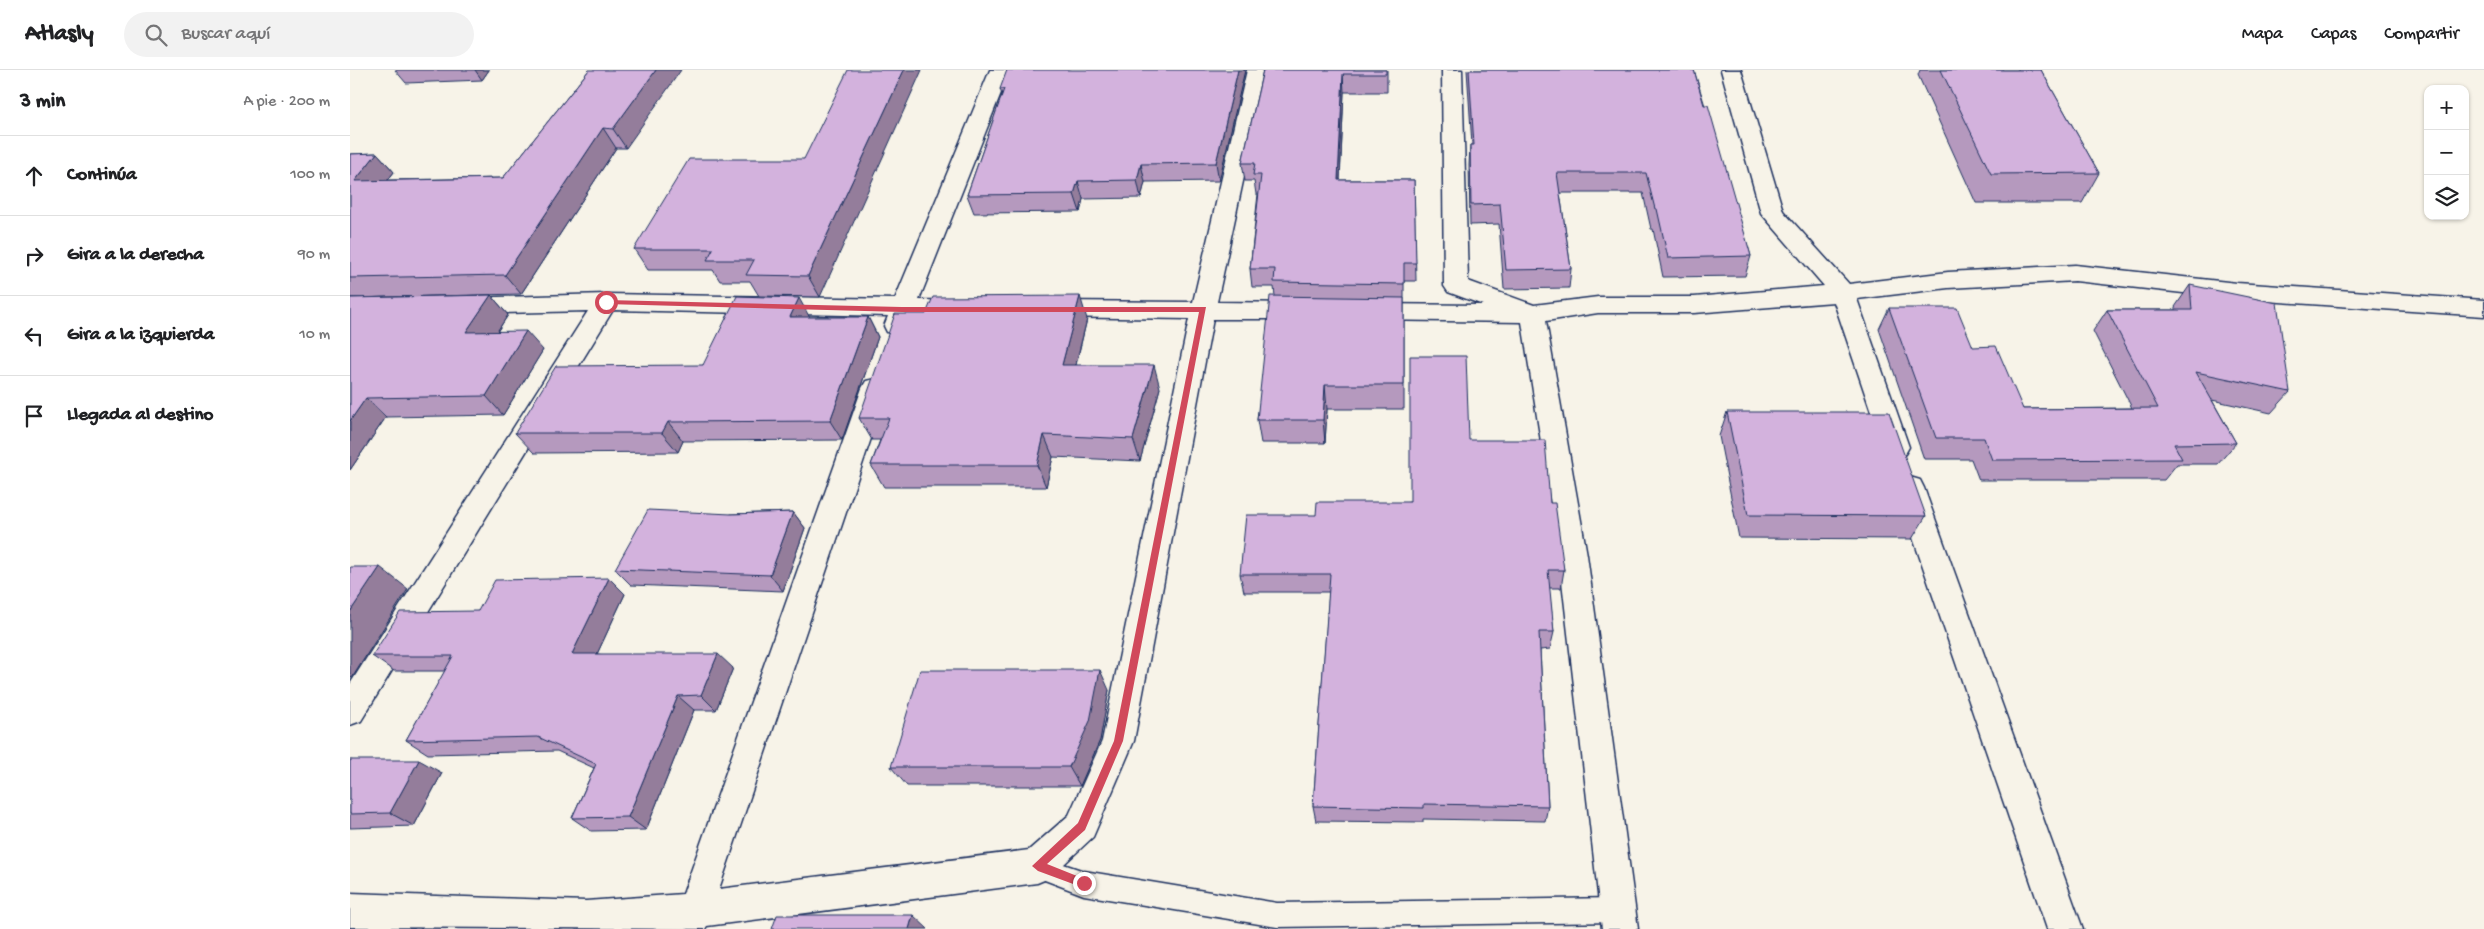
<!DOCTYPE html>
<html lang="es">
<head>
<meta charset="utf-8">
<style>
	:root { --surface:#fff; --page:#f2f2f2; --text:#202124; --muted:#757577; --line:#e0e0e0 }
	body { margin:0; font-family:"Gochi Hand",sans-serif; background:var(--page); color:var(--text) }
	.controls { position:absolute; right:15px; top:15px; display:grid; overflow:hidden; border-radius:10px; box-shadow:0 1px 4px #0004 }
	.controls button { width:45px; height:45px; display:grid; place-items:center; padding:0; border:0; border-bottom:1px solid var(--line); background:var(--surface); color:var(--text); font:25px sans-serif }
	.stop { position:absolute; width:15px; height:15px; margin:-11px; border:4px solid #d1495b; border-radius:50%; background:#fff }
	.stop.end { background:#d1495b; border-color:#fff; box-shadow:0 1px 5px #0008 }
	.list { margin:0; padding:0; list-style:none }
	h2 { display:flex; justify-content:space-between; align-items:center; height:65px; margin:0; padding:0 20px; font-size:21px }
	h2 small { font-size:16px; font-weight:400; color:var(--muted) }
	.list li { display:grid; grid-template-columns:32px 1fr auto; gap:15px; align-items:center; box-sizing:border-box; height:80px; padding:0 20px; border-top:1px solid var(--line) }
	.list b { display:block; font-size:19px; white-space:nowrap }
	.list em { font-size:16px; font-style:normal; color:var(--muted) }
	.icon { flex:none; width:28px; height:28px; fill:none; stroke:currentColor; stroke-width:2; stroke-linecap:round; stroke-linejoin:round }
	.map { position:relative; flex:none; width:2134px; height:859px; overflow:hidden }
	header { display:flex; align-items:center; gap:30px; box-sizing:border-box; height:70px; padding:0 25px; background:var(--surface); border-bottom:1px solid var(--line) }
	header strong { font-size:24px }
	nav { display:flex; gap:28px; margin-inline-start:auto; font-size:18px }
	.search { width:350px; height:45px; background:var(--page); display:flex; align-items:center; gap:12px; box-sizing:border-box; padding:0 18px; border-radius:28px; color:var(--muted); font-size:19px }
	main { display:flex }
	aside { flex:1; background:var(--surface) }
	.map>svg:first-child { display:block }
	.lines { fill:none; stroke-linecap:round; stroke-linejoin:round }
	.lane-casing { stroke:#1b2f5e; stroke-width:3 }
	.street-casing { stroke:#1b2f5e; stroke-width:3 }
	.lane { fill:#f7f3e8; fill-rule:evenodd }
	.street { fill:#f7f3e8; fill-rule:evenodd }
	.wall { fill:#b599be; stroke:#1b2f5e }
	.shaded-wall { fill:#947d9b; stroke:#1b2f5e }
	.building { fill:#d3b2dd; stroke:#1b2f5e }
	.route { fill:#d1495b }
</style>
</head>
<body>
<header>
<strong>Atlasly</strong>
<div class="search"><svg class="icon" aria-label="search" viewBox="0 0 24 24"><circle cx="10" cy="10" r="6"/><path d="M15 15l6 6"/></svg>Buscar aquí</div>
<nav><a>Mapa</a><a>Capas</a><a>Compartir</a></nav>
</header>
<main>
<aside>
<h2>3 min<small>A pie · 200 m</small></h2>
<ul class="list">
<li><svg class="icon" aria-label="ahead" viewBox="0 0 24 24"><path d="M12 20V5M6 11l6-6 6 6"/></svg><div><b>Continúa</b></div><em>100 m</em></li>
<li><svg class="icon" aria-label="right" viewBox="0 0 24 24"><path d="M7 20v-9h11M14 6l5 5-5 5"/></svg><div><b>Gira a la derecha</b></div><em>90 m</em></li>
<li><svg class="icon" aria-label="left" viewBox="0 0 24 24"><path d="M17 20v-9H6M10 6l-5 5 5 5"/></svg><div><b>Gira a la izquierda</b></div><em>10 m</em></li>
<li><svg class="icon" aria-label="arrive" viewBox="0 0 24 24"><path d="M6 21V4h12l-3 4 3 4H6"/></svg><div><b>Llegada al destino</b></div></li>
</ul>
</aside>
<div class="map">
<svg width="2134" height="859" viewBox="0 0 2134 859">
	<rect width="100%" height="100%" fill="#f7f3e8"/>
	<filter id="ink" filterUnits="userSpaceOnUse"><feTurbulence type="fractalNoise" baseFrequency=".02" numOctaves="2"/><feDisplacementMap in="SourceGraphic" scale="10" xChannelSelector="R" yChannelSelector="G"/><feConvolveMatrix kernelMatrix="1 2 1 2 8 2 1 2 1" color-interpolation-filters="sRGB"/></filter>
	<g filter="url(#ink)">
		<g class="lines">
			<g class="lane-casing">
				<path id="lane" d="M687,785L734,801L927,833L1267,828L1275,832L1279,840L1275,848L1267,852L927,857L734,825L679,804L675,796L679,788Z"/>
			</g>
			<g class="street-casing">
				<g id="street">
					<path d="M640,0H660L569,230L616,231L625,233L628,239L625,245L616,247L562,246L555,262L546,265L537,262L534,256L538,246L263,240L11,651L0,655V614L238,241L112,244L104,242L100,236L104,230L112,228L256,224L545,229Z"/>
					<path d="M897,0H917L867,232L956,233L965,235L968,241L965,247L956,249H863L784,671L743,767L699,808L687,813L357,856L355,859L0,857V823L236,831L333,824L512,318L516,311L525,309L534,311L538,318L369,819L679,780L719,745L752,671L839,249L697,247L688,245L685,239L688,233L697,231L843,232Z"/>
					<path d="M1092,0H1112L1118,211L1184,235L1248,227H1344L1474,216L1411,143L1371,0H1391L1433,141L1499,214L1598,202L1725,195L1887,213L2134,230V246L1887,229L1725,211L1598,218L1507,229L1559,377L1555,384L1546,387L1537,384L1533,377L1484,232L1344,243H1248L1196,251L1237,485L1288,859H1252L1209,485L1172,252L1017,250L1008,248L1005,242L1008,236L1017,234L1133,235L1098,222L1094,216Z"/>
					<path d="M1560,407L1570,410L1574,418L1733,859H1697L1546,418L1550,410Z"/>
				</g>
			</g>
			<use href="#lane" class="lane"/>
			<use href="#street" class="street"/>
		</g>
		<g class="wall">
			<path d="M45,0H139L132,10L56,13Z"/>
			<path d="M239,0L276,78H266L171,224L0,228V84L27,83L44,102L38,110L153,108Z"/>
			<path d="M895,0L869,111L795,112L791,128L733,129L730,142L624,143L617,125L652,25L650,19Z"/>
			<path d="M913,0H1037V22H994L990,110H1064L1066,211H1054V339H977L975,373H911L907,350L925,226L924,217H902L900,199L908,124H906L904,111H895L892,93Z"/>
			<path d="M1117,0H1344L1401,186L1395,206L1313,207L1303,159H1301L1293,123H1210L1221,199L1219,218L1154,219L1149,154L1120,155L1119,95L1120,75H1122Z"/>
			<path d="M1570,0H1691L1749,103L1732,133H1626L1568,5Z"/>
			<path d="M454,89L470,227L409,226L400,211H370L363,200H298L284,179Z"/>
			<path d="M1840,215L1940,322L1921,343L1862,330L1886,373L1868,394H1827L1814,410H1629L1621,389H1574L1529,259L1539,238L1623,277L1673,339L1782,338L1743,261L1757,240H1825V237Z"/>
			<path d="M141,225L158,245L147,262L193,280L153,345L36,347L0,400V228Z"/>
			<path d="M460,247H518L528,267L492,370L333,371L328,382L184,383L165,363L353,295Z"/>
			<path d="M737,249L726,295L810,318L790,391L703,387L696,417H534L521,395L530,370H522L509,348Z"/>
			<path d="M1377,342L1576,446L1562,469L1389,468L1369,366Z"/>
			<path d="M1119,370L1200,433L1214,500L1211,518H1199L1204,562L1200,579L1190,580L1198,736L1195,751L1073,749V752L966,751L963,736L979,522H894L890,504L966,445L1060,432Z"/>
			<path d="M443,442L455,458L433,521L281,515L265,499L381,444Z"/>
			<path d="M259,508L275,524L247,584L383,598L366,640H344L296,760L241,761L222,748L244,698L207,681L78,684L56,670L95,601H44L22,586L128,541Z"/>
			<path d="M759,620L750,670L730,716H557L541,697Z"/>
			<path d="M0,690L92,703L64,756L0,758Z"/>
		</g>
		<g class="shaded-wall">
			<path d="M125,0H139L132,10Z"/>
			<path d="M306,0H331L276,78L263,59Z"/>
			<path d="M554,0H572L470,227L458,206Z"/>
			<path d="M888,0H895L869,111L866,93Z"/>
			<path d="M993,4L994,22L989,128L988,110Z"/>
			<path d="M253,58L266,78L171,224L155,205Z"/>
			<path d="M27,83L44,102L22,130L5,111Z"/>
			<path d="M791,94L795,112L791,128L787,110Z"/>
			<path d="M728,111L733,129L730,142L724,124Z"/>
			<path d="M141,225L158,245L134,281L116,262Z"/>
			<path d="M730,226L737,249L720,318L712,295Z"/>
			<path d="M449,228L460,248L440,247Z"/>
			<path d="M518,247L528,267L492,370L480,351Z"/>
			<path d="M176,261L193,280L153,345L136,326Z"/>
			<path d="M804,295L810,318L790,391L783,369Z"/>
			<path d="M975,315L977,339L975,373L973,350Z"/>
			<path d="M16,328L36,347L0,400V351Z"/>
			<path d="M318,352L333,371L328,382L312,363Z"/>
			<path d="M694,365L703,387L696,417L687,395Z"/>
			<path d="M443,442L455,458L433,521L420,505Z"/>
			<path d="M30,497L58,519L2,608L0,607V542Z"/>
			<path d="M259,508L275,524L240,599L222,584Z"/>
			<path d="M368,584L383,598L366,640L351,625Z"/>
			<path d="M750,600L759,620L750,670L730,716L719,697Z"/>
			<path d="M328,626L344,640L296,760L278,747Z"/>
			<path d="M69,690L92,703L64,756L40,743Z"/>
			<path d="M563,845L578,859H559Z"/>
		</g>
		<g class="building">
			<path d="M239,0H306L263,59L253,58L155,205L0,208V84L27,83L5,111L153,108Z"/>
			<path d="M498,0H554L458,206L396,205L404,190H357L363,179H284L339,89H454Z"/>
			<path d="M657,0H888L866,93L791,94L787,110L728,111L724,124L617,125L654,19H650Z"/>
			<path d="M913,0H1036V4H993L988,110H1064L1066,193H1054V214L924,212L925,199H900L911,105H903L905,93H892Z"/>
			<path d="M1119,0H1344L1354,35H1358L1401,186L1318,188L1307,139H1305L1296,103H1207L1221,199L1156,200L1150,134L1121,135L1120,75H1124Z"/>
			<path d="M1591,0H1691L1749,103L1641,104Z"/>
			<path d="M1840,215L1927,233L1940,322L1846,302L1886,373L1824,374L1832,389L1642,390L1634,368H1586L1539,238H1607L1623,277L1646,276L1673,339L1808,338L1757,240H1842Z"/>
			<path d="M141,225L116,262L176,261L136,326L16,328L0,351V228Z"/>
			<path d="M387,226L449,228L440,247H518L480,351L318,352L312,363H165L206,296L353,295Z"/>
			<path d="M730,226L712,295H804L783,369L694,365L687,395H521L539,348H509L545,244H576L583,227Z"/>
			<path d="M920,226L1054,228V315H975L973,350H907Z"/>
			<path d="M1060,286H1116L1119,370H1195L1200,433H1205L1214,500H1198L1204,562H1189L1198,736L1074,734V738L963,736L980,504H890L896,445H966L967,432H1060Z"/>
			<path d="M1377,342H1539L1576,446L1398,445Z"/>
			<path d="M298,440L381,444L443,442L420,505L265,499Z"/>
			<path d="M0,497H30L0,542Z"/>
			<path d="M259,508L222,584H368L351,625L328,626L278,747L222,748L246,694L188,667L56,670L103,586H22L50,542L128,541L145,510Z"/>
			<path d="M570,600H750L740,651L719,697H541Z"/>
			<path d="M0,690H69L40,743L0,744Z"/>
			<path d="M427,845H563L559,859H422Z"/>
		</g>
	</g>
	<path class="route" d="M256,230L552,237H856L773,671L735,760L697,794L737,810V817L734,818L688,801L682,796L728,753L764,671L849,242H552L256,234L252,232Z"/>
</svg>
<div class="controls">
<button>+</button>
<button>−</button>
<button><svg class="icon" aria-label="layers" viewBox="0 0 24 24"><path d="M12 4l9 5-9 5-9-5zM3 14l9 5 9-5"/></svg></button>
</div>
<div class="stop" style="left:256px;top:232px"></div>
<div class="stop end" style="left:734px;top:813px"></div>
</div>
</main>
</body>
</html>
